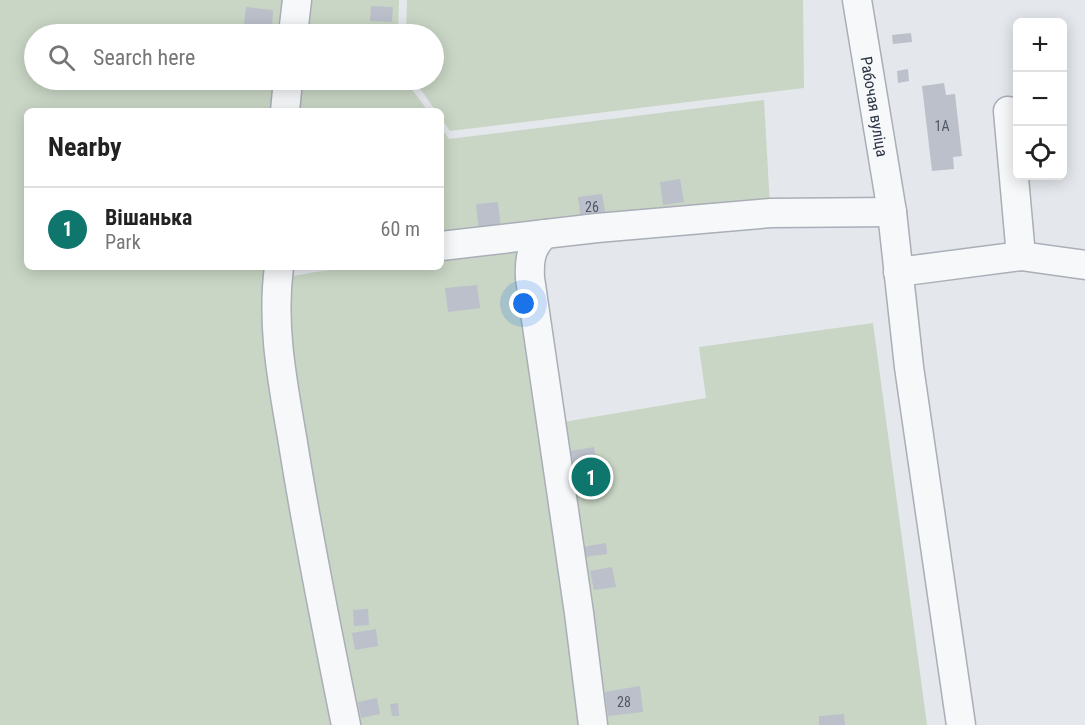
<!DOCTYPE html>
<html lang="en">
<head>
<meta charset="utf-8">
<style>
	:root { --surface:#fff; --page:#f6f6f6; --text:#222; --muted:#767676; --line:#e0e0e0; --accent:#0f766e }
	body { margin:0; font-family:"Roboto Condensed",sans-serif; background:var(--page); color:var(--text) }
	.controls { position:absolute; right:18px; top:18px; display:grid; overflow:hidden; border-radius:9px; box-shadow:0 3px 15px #0003 }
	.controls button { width:54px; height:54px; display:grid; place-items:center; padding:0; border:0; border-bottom:2px solid var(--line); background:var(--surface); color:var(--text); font:30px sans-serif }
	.you { position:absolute; left:524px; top:304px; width:21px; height:21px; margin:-15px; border:4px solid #fff; border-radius:50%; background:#1a73e8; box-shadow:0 0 0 9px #1a73e833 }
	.badge { display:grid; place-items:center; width:39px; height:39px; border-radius:50%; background:var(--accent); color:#fff; font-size:20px; font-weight:700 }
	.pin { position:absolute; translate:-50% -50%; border:3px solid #fff; box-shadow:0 2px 6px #0006 }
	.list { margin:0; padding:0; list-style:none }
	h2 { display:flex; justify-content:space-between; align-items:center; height:78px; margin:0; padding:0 24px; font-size:26px }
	h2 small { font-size:20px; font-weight:400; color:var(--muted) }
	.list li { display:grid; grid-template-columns:39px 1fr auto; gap:18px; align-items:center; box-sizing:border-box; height:84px; padding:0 24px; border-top:2px solid var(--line) }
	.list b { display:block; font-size:22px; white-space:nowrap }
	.list p { margin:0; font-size:20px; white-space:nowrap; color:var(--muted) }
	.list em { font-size:20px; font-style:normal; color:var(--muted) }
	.icon { flex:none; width:33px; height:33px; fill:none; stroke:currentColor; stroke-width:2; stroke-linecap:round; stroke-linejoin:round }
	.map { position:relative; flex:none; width:1085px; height:725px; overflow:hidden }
	.search { position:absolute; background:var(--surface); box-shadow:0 3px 15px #0003; left:24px; top:24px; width:420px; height:66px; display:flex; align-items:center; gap:15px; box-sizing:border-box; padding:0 21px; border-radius:33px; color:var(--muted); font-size:22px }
	.panel { position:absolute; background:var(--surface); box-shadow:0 3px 15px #0003; left:24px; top:108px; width:420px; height:162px; border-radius:9px }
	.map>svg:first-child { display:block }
	.green { fill:#c9d6c5 }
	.building { fill:#bbc0ca }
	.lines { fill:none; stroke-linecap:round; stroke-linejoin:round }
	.minor-casing { stroke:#a9aeb7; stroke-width:31 }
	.minor { stroke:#f7f8fa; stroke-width:28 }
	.labels { text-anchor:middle; stroke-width:4.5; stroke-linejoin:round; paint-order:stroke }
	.number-label { font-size:14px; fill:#4f5766 }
	.street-label { font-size:16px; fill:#2b3445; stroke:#f4f6f9 }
</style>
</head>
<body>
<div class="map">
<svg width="1085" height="725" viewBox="0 0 1085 725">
	<rect width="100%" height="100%" fill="#e4e7ec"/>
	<g class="green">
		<path d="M0,0H399L398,34H34V80H405L428,111H27V267H279L267,281L315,272L355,267H441V257L518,248L546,425L706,398L699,347L873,323L927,725H0Z"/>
		<path d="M407,0H803L804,88L450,131L441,118V111H436L414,80H434V34H406Z"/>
		<path d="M764,100L770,207L441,242V128L449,139Z"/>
	</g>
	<g class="building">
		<path d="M371,6L393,7L392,22L370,21Z"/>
		<path d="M246,7L273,10L272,28L244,25Z"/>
		<path d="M324,27L347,29L346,34H324Z"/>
		<path d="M911,33L912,42L893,44L892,35Z"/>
		<path d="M908,69L909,81L898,83L897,71Z"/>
		<path d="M944,83L946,95L955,94L962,156L953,157L954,169L932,171L922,86Z"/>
		<path d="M680,179L684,202L663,205L660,182Z"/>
		<path d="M602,194L606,217L581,220L578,197Z"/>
		<path d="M498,202L501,230L479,232L476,204Z"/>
		<path d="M477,285L480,308L448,312L445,288Z"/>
		<path d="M594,447L597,464L574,468L570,451Z"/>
		<path d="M606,543L607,554L584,557L582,547Z"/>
		<path d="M612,567L616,587L594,590L590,571Z"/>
		<path d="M368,609L369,625L354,626L353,610Z"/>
		<path d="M376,629L378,646L355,650L352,633Z"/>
		<path d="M640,686L643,712L608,716L605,692Z"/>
		<path d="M377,698L380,714L361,718L358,702Z"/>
		<path d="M398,703L399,716H392L390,704Z"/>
		<path d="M844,714L845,725H819V716Z"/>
	</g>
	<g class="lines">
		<g class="minor-casing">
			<g id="minor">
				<path id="s1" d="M857,0L892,212L909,367L961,725"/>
				<path d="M293,34L297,0"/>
				<path d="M285,111L288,80"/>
				<path d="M1008,111L1021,256"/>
				<path d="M545,234C531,246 529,260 530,278L579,613L593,725"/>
				<path d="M441,246L597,228L771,213L892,212"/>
				<path d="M279,267C271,327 283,384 293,443C308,538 327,631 346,725"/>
				<path d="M898,272L1021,256L1085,265"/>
			</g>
		</g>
		<use href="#minor" class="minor"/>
	</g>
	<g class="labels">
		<g class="number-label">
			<text x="942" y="131">1А</text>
			<text x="592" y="212">26</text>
			<text x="624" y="707">28</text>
		</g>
		<g class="street-label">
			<text dy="6" stroke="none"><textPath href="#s1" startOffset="108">Рабочая вуліца</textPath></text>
		</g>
	</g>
</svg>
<div class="controls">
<button>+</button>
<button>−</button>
<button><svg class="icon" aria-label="locate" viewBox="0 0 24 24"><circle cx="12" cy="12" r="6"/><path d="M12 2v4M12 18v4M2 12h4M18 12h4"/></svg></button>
</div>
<div class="you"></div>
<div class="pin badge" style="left:591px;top:477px">1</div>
<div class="search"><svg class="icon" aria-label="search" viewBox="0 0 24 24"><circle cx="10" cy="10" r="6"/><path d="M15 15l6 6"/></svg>Search here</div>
<section class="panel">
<h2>Nearby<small></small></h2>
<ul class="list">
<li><span class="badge">1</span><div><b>Вішанька</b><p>Park</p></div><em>60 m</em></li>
</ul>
</section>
</div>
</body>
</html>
